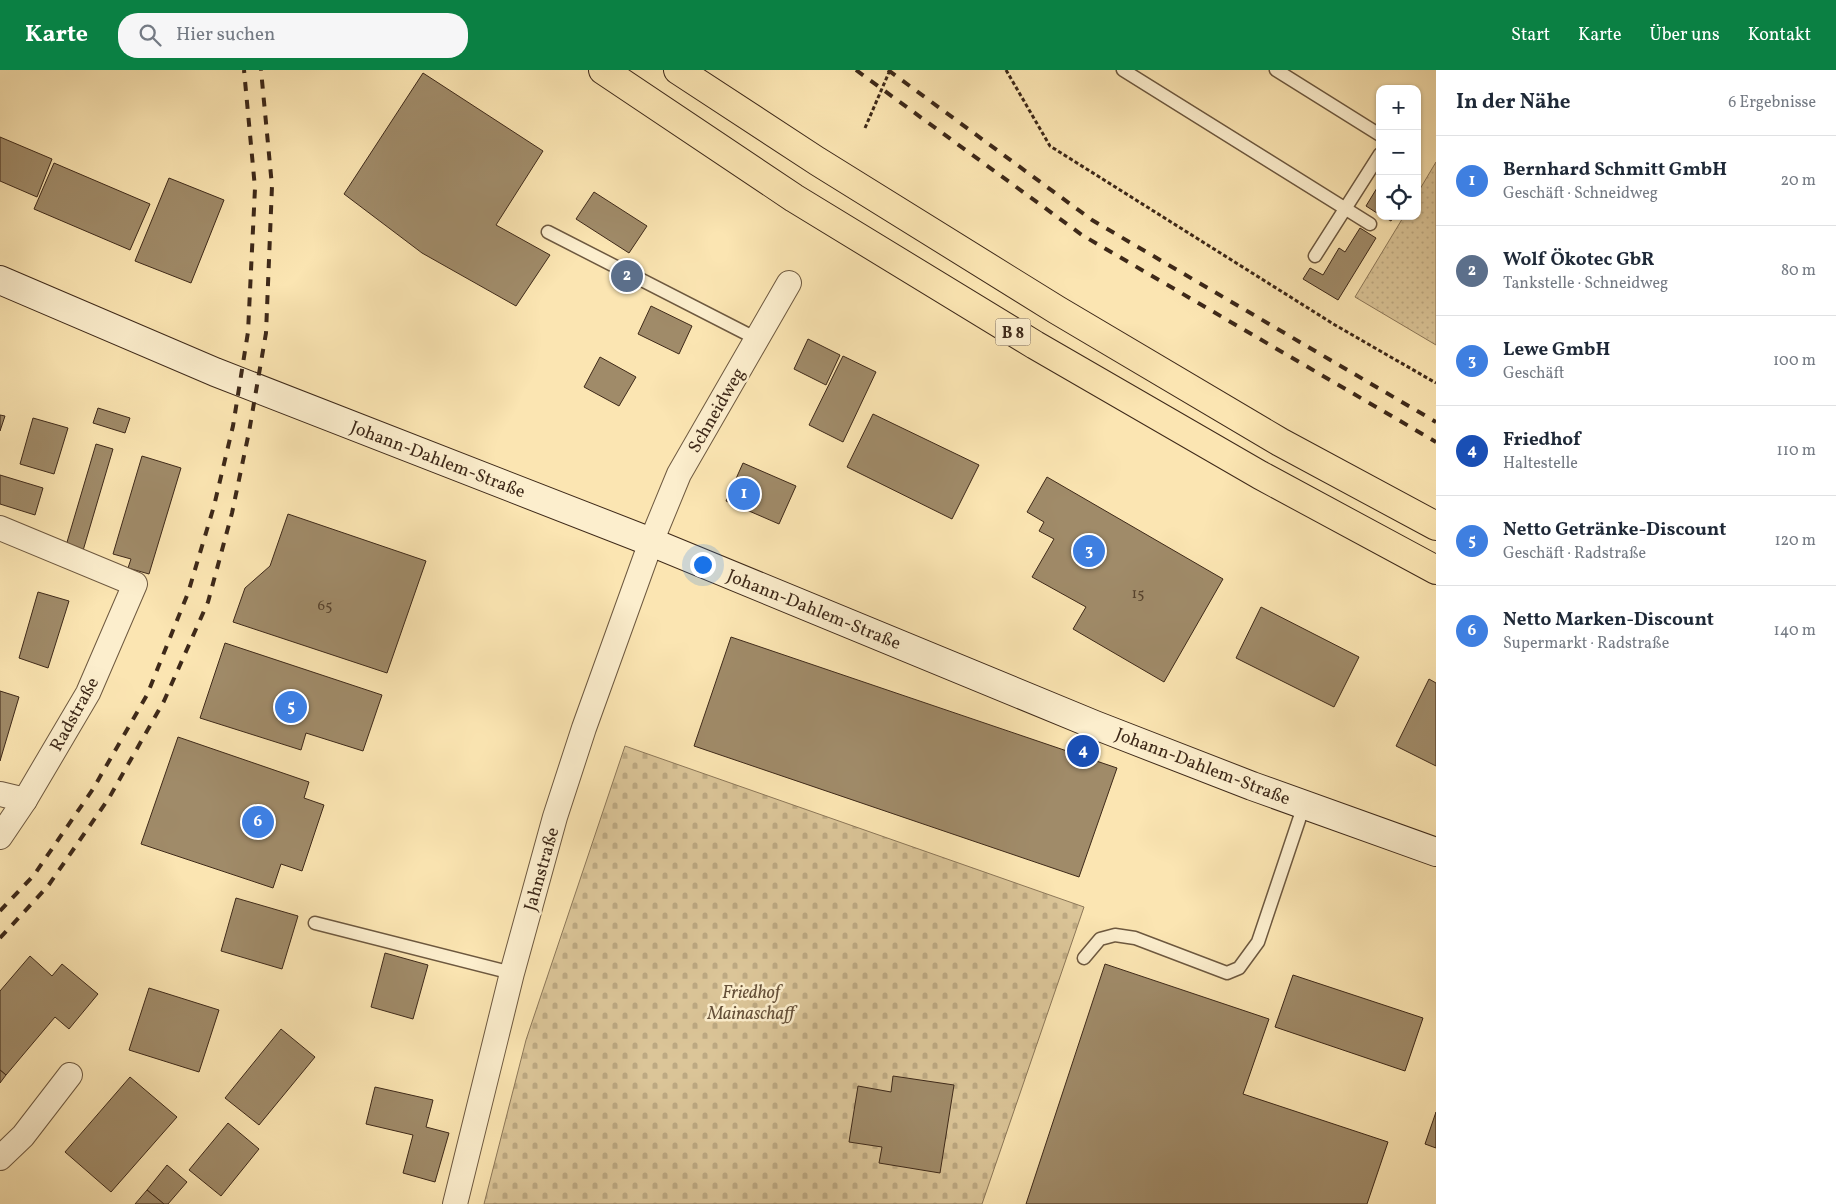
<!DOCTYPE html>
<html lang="de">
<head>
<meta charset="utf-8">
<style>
	:root { --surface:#fff; --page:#f6f6f7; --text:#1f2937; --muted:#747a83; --line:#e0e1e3; --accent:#0b8043 }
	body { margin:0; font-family:Vollkorn,serif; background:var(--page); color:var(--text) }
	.controls { position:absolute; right:15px; top:15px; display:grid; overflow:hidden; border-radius:10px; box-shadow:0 1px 4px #0004 }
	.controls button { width:45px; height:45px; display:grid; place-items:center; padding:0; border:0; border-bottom:1px solid var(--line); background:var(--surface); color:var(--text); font:25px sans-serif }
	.you { position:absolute; left:702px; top:494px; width:18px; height:18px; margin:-12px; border:4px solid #fff; border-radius:50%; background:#1a73e8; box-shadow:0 0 0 8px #1a73e833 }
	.badge { display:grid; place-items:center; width:32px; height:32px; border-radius:50%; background:var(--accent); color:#fff; font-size:16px; font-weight:700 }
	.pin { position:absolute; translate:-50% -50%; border:2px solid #fff; box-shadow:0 1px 5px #0006 }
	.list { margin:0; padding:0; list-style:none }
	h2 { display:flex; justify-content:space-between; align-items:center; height:65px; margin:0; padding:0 20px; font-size:21px }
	h2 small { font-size:16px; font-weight:400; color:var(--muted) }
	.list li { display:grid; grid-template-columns:32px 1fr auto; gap:15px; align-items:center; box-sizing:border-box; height:90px; padding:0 20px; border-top:1px solid var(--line) }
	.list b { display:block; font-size:19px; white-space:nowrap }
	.list p { margin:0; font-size:16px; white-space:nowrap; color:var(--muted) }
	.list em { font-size:16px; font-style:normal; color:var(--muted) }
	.icon { flex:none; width:28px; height:28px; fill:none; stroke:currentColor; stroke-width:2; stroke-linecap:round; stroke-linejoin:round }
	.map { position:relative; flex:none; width:1436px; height:1134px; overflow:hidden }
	header { display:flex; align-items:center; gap:30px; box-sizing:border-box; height:70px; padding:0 25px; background:var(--accent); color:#fff }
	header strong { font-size:24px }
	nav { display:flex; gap:28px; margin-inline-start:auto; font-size:18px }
	.search { width:350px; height:45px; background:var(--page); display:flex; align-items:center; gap:12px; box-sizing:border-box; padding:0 18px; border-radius:20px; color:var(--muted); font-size:19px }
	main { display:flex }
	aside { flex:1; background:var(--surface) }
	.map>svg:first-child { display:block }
	.cemetery { fill:url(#cemetery-stones); stroke:#8c7758 }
	.park { fill:url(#park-dots); stroke:#8c7758 }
	.building { fill:#a08b69; stroke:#3e2919 }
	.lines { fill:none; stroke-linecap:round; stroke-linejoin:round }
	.lane-casing { stroke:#6d583f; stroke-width:15 }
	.street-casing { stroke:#6d583f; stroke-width:26 }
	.secondary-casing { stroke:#3e2919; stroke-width:30 }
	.highway-casing { stroke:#3e2919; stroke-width:30 }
	.path { stroke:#3e2919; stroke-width:3; stroke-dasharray:4 2.5; stroke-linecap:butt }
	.lane { stroke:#fceecd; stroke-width:12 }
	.street { stroke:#fceecd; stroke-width:24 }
	.secondary { stroke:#fceecd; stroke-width:28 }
	.highway { stroke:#fbe5b2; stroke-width:28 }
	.rail { stroke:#3e2919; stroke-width:4; stroke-dasharray:9 9; stroke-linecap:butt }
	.labels { text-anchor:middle; stroke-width:5; stroke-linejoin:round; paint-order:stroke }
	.number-label { font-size:15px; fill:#56422d }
	.shield { fill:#fceecd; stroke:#77644f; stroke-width:1 }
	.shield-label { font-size:16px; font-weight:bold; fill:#3e2919 }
	.street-label { font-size:18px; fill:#3e2919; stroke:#fceecd }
	.park-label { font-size:18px; font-style:italic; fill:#655039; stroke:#fceecd }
</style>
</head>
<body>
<header>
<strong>Karte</strong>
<div class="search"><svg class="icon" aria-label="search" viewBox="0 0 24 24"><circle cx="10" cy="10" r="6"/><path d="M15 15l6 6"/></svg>Hier suchen</div>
<nav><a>Start</a><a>Karte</a><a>Über uns</a><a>Kontakt</a></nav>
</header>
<main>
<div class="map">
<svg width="1436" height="1134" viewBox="0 0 1436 1134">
	<defs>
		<pattern id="cemetery-stones" width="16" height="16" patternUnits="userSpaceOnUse" patternTransform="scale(1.25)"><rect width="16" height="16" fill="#dbc598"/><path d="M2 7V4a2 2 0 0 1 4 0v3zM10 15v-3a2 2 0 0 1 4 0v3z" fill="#bda982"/></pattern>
		<pattern id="park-dots" width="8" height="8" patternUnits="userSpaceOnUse" patternTransform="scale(1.25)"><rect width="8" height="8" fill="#dbc598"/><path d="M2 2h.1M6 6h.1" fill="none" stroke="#bda982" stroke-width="1.8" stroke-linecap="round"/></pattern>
	</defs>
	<rect width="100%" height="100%" fill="#fbe5b2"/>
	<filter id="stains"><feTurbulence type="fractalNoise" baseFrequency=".004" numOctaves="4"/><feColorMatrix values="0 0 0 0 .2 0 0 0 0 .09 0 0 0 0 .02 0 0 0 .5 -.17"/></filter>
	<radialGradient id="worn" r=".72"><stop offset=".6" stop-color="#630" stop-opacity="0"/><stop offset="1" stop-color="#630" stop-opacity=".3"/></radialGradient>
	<path class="cemetery" d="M625,676L1084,837L982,1134H484L526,970Z"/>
	<path class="park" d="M1436,92V275L1355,227L1404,146H1417V124Z"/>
	<g class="building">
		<path d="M423,3L543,81L496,155L550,185L516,236L422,183L344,124Z"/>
		<path d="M0,67L52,89L37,127L0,111Z"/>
		<path d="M54,93L150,134L130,180L34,139Z"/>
		<path d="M169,108L224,130L191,213L135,191Z"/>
		<path d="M1380,113V145L1366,136Z"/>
		<path d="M594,122L647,156L629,183L576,149Z"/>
		<path d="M1382,146H1394L1391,151Z"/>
		<path d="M1360,158L1376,168L1338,230L1303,209L1310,198L1323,205L1339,178L1345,182Z"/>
		<path d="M651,236L692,256L679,284L638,264Z"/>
		<path d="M808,269L840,285L826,315L794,299Z"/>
		<path d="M843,286L876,302L843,372L809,355Z"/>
		<path d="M600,287L636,307L619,336L584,317Z"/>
		<path d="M98,338L130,348L125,363L93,353Z"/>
		<path d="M873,344L979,395L952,449L847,397Z"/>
		<path d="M0,345L5,346L0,361Z"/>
		<path d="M33,348L68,358L54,404L20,394Z"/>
		<path d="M96,374L113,379L82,484L65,479Z"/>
		<path d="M142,386L181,398L149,504L128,498L131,489L113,484Z"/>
		<path d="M743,393L796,416L779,454L726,431Z"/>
		<path d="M0,405L43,418L35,445L0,434Z"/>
		<path d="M1047,407L1223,509L1164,612L1073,559L1086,537L1032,507L1054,469L1039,461L1044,452L1027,442Z"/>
		<path d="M288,444L426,491L387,603L233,552L245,518L270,496Z"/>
		<path d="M38,522L69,531L48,598L19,588Z"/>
		<path d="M1261,537L1359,587L1334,637L1236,588Z"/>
		<path d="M731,567L1117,698L1079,807L694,676Z"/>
		<path d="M225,573L382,625L363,681L306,663L301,680L200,648Z"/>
		<path d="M1429,609L1436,613V696L1396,676Z"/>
		<path d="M0,621L19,627L0,691Z"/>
		<path d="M178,667L309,712L304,728L324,735L302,801L281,794L273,818L141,774Z"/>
		<path d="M236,828L298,846L282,899L221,881Z"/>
		<path d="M385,883L428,895L413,949L371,937Z"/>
		<path d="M30,886L52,906L62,894L98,924L69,959L55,947L6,1005L0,1000V921Z"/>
		<path d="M1105,894L1269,949L1243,1024L1388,1072L1367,1134H1026Z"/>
		<path d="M1293,905L1423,948L1405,1001L1275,957Z"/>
		<path d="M149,918L219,940L199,1002L129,980Z"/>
		<path d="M281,959L315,987L259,1055L225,1028Z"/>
		<path d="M0,1000L6,1005L0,1013Z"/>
		<path d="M893,1006L954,1015L940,1103L879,1093L882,1077L849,1072L858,1016L891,1022Z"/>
		<path d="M130,1007L177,1047L111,1122L65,1082Z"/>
		<path d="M375,1017L433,1030L426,1057L449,1063L435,1112L403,1103L413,1065L366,1054Z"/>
		<path d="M1436,1042V1078L1425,1074Z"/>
		<path d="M228,1053L259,1079L221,1126L189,1100Z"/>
		<path d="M167,1095L187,1112L168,1134H164L147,1120Z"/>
		<path d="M147,1120L164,1134H135Z"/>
	</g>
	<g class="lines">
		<g class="lane-casing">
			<g id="lane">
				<path d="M1123,0L1370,154"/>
				<path d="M1276,0L1380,65"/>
				<path d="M548,162L757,269"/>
				<path d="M1315,186L1380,84"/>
				<path d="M315,853L512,903"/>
				<path d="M1084,888L1100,869L1115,865L1135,868L1227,903L1239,898L1258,872L1304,735"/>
			</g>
		</g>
		<g class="street-casing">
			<g id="street">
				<path d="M0,458L135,514L88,623L25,730L0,767"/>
				<path d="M0,724L25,730"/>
				<path d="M0,1088L23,1066L70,1005"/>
				<path d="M455,1134L512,903L555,747L584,658L651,472L679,404L789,213"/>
			</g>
		</g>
		<g class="secondary-casing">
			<path id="secondary" d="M0,210L215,302L651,472L1095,655L1252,716L1436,782"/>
		</g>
		<g class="highway-casing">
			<g id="highway">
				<path d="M603,0L794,128L1035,275L1260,405L1436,500"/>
				<path d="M678,0L817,91L1057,240L1280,372L1436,456"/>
			</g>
		</g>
		<g class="path">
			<path d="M1006,0L1050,76L1335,255L1436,313"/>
			<path d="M865,58L890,0"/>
		</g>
		<use href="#lane" class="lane"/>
		<use href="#street" class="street"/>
		<use href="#secondary" class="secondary"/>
		<use href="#highway" class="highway"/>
		<g class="rail">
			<path d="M856,0L1082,165L1436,372"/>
			<path d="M888,0L1092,150L1436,352"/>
			<path d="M0,841L34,805L93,719L147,625L188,523L214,436L233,356L248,262L255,118L244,0"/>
			<path d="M0,868L48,816L109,728L164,631L208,532L232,443L249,362L266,263L272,116L261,0"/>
		</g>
	</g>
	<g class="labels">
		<g class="number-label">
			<text x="1138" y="528">15</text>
			<text x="325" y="540">65</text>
		</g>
		<rect class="shield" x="995.5" y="248.5" width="35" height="27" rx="4"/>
		<g class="shield-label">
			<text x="1013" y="268">B 8</text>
		</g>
		<g class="street-label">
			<text transform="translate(716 340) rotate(-60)" y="6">Schneidweg</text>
			<text transform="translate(438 389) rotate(21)" y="6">Johann-Dahlem-Straße</text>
			<text transform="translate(814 539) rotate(22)" y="6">Johann-Dahlem-Straße</text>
			<text transform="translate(74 644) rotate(-61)" y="6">Radstraße</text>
			<text transform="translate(1203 696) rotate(21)" y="6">Johann-Dahlem-Straße</text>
			<text transform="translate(541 799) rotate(-74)" y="6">Jahnstraße</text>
		</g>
		<g class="park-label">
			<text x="751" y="928">Friedhof<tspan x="751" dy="21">Mainaschaff</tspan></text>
		</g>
	</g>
	<rect width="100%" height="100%" filter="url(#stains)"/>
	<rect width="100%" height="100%" fill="url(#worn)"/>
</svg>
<div class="controls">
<button>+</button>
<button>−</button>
<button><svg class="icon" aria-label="locate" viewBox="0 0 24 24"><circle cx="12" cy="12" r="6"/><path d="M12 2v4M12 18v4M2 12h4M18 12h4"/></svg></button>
</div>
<div class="you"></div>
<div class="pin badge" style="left:744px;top:424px;background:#3f7fe0">1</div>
<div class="pin badge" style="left:627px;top:206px;background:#5c6f8a">2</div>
<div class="pin badge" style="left:1089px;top:481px;background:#3f7fe0">3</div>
<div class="pin badge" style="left:1083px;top:681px;background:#1a4fb4">4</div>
<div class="pin badge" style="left:291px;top:637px;background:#3f7fe0">5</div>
<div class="pin badge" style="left:258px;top:752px;background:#3f7fe0">6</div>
</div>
<aside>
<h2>In der Nähe<small>6 Ergebnisse</small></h2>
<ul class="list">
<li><span class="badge" style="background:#3f7fe0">1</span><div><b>Bernhard Schmitt GmbH</b><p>Geschäft · Schneidweg</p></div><em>20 m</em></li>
<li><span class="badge" style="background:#5c6f8a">2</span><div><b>Wolf Ökotec GbR</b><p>Tankstelle · Schneidweg</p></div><em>80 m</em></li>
<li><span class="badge" style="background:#3f7fe0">3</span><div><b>Lewe GmbH</b><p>Geschäft</p></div><em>100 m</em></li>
<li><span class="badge" style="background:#1a4fb4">4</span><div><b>Friedhof</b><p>Haltestelle</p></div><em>110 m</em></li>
<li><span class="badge" style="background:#3f7fe0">5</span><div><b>Netto Getränke-Discount</b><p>Geschäft · Radstraße</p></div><em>120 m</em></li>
<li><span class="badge" style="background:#3f7fe0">6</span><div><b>Netto Marken-Discount</b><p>Supermarkt · Radstraße</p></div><em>140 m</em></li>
</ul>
</aside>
</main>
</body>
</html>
